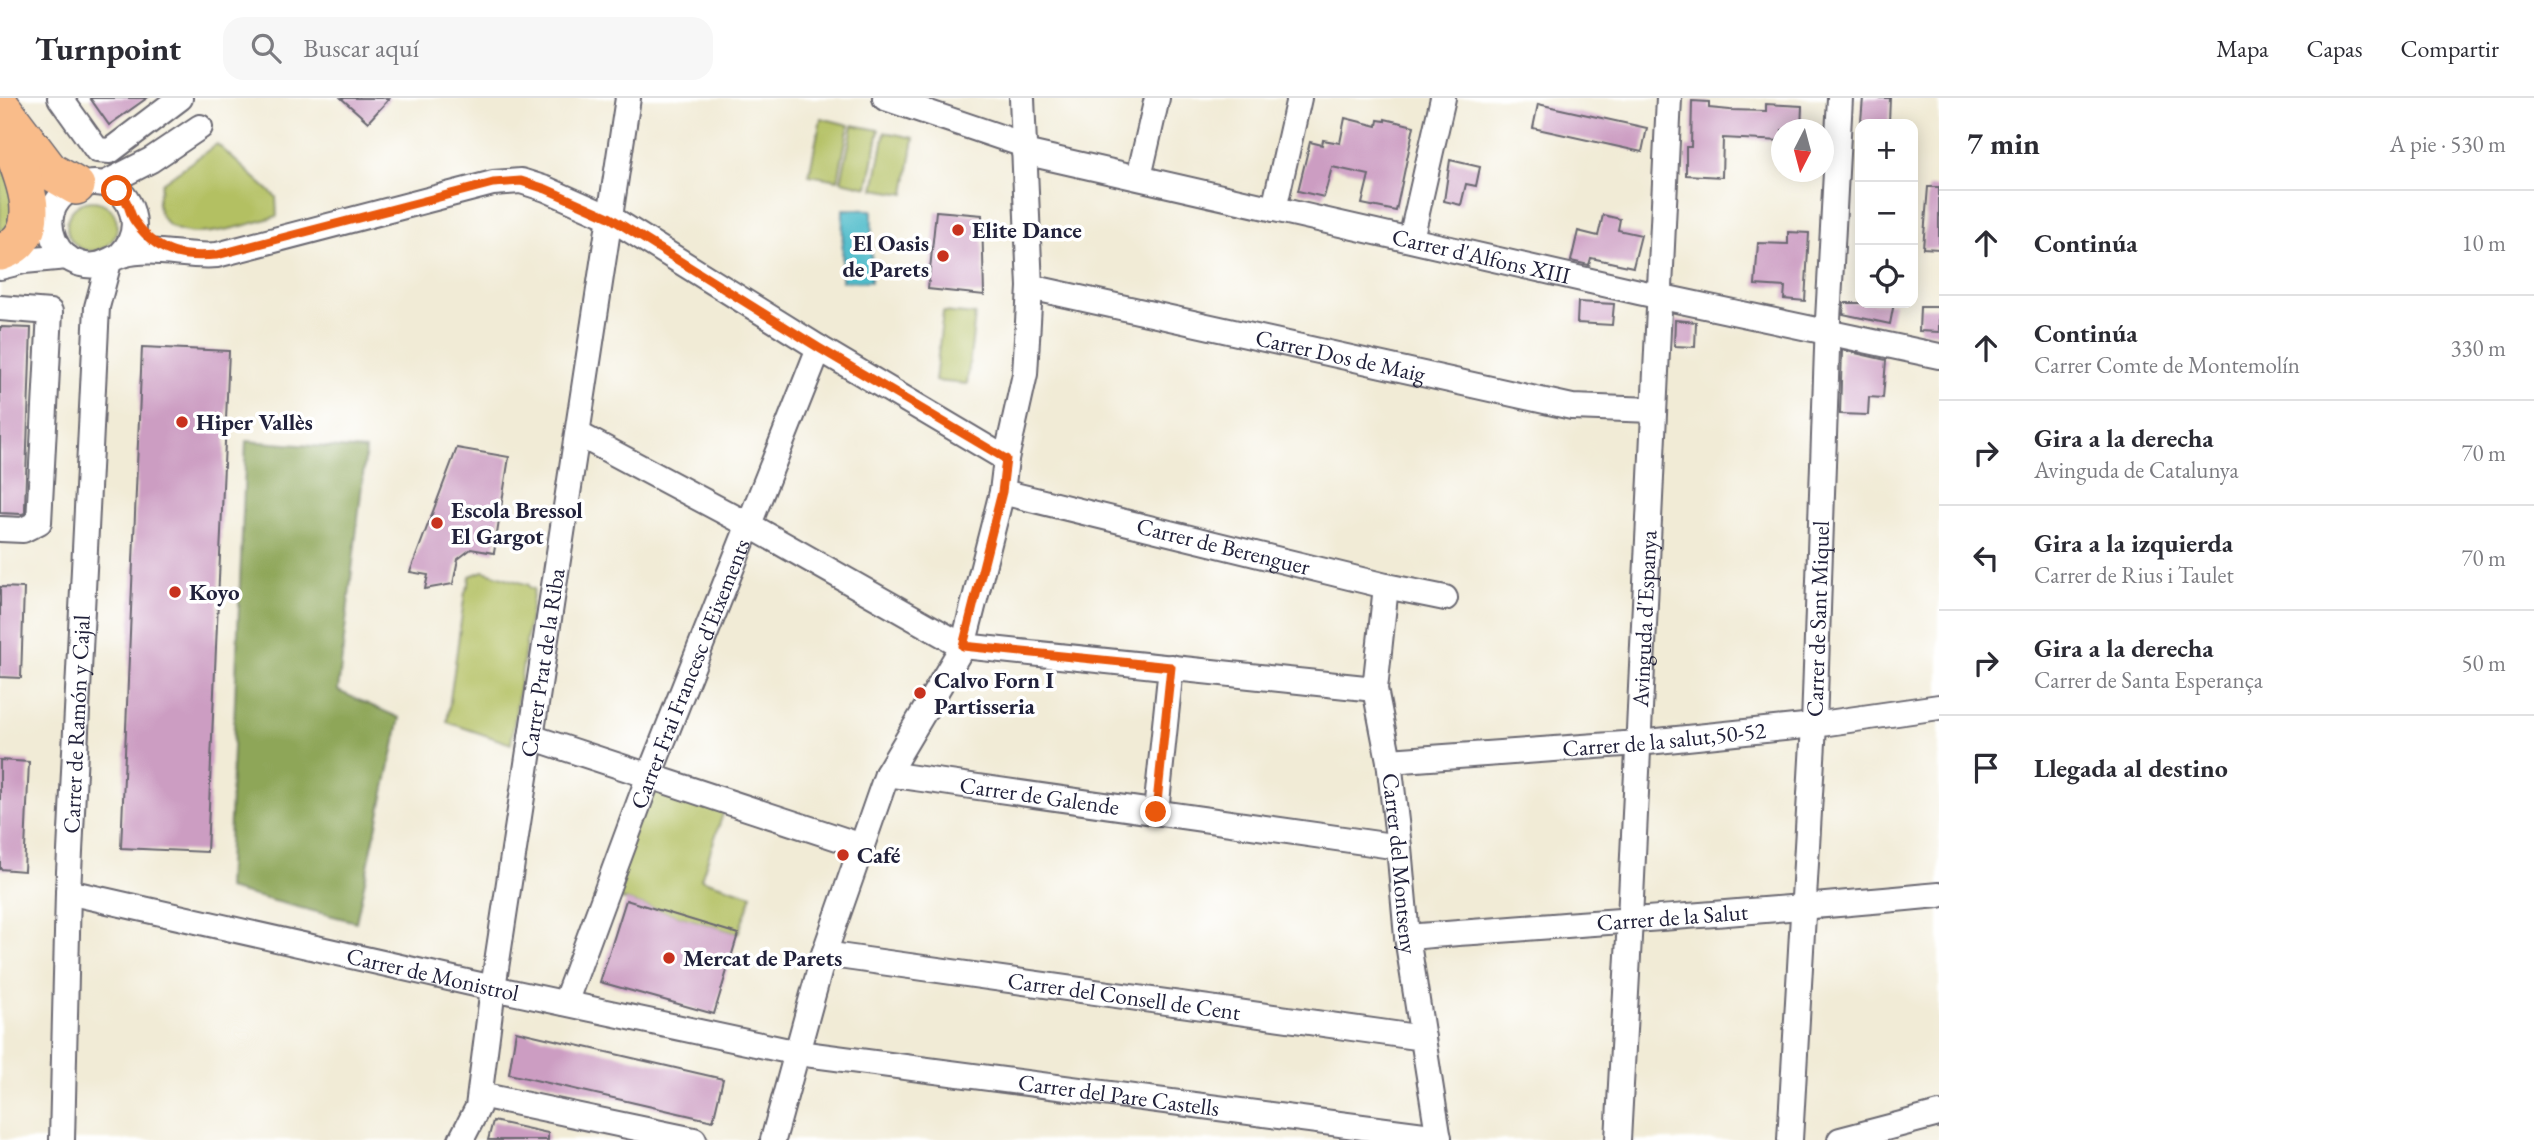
<!DOCTYPE html>
<html lang="es">
<head>
<meta charset="utf-8">
<style>
	:root { --surface:#fff; --page:#f7f7f7; --text:#2b2b33; --muted:#7c7c81; --line:#e1e1e2 }
	body { margin:0; font-family:"EB Garamond",serif; background:var(--page); color:var(--text) }
	.controls { position:absolute; right:21px; top:21px; display:grid; overflow:hidden; border-radius:14px; box-shadow:0 4px 18px #0003 }
	.controls button { width:63px; height:63px; display:grid; place-items:center; padding:0; border:0; border-bottom:2px solid var(--line); background:var(--surface); color:var(--text); font:35px sans-serif }
	.compass { position:absolute; left:1771px; top:21px; width:63px; height:63px; border-radius:50%; background:var(--surface); box-shadow:0 4px 18px #0003; rotate:186deg }
	.stop { position:absolute; width:21px; height:21px; margin:-16px; border:5px solid #ea580c; border-radius:50%; background:#fff }
	.stop.end { background:#ea580c; border-color:#fff; box-shadow:0 2px 7px #0008 }
	.list { margin:0; padding:0; list-style:none }
	h2 { display:flex; justify-content:space-between; align-items:center; height:91px; margin:0; padding:0 28px; font-size:30px }
	h2 small { font-size:23px; font-weight:400; color:var(--muted) }
	.list li { display:grid; grid-template-columns:46px 1fr auto; gap:21px; align-items:center; box-sizing:border-box; height:105px; padding:0 28px; border-top:2px solid var(--line) }
	.list b { display:block; font-size:26px; white-space:nowrap }
	.list p { margin:0; font-size:23px; white-space:nowrap; color:var(--muted) }
	.list em { font-size:23px; font-style:normal; color:var(--muted) }
	.icon { flex:none; width:38px; height:38px; fill:none; stroke:currentColor; stroke-width:2; stroke-linecap:round; stroke-linejoin:round }
	.map { position:relative; flex:none; width:1939px; height:1042px; overflow:hidden }
	header { display:flex; align-items:center; gap:42px; box-sizing:border-box; height:98px; padding:0 35px; background:var(--surface); border-bottom:2px solid var(--line) }
	header strong { font-size:33px }
	nav { display:flex; gap:38px; margin-inline-start:auto; font-size:24px }
	.search { width:490px; height:63px; background:var(--page); display:flex; align-items:center; gap:18px; box-sizing:border-box; padding:0 24px; border-radius:21px; color:var(--muted); font-size:26px }
	main { display:flex }
	aside { flex:1; background:var(--surface) }
	.map>svg:first-child { display:block }
	.green { fill:#b3c062; stroke:#6a714e; stroke-width:2 }
	.forest { fill:#8ea658; stroke:#58644a; stroke-width:2 }
	.water { fill:#50bcca; stroke:#396f82; stroke-width:2 }
	.building { fill:#cc9dc2 }
	.lines { fill:none; stroke-linecap:round; stroke-linejoin:round }
	.minor-casing { stroke:#6a6871; stroke-width:28 }
	.highway-casing { stroke:#6a6871; stroke-width:40 }
	.minor { stroke:#fff; stroke-width:24 }
	.highway { stroke:#f9bc8a; stroke-width:37 }
	.route { stroke:#ea580c; stroke-width:9 }
	.poi-dot { fill:#c8321e; stroke:#fff; stroke-width:2.5 }
	.labels { text-anchor:middle; stroke-width:7; stroke-linejoin:round; paint-order:stroke }
	.poi-label { font-size:23px; font-weight:bold; fill:#22223b; stroke:#fff; text-anchor:start }
	.street-label { font-size:23px; fill:#22223b; stroke:#fff }
</style>
</head>
<body>
<header>
<strong>Turnpoint</strong>
<div class="search"><svg class="icon" aria-label="search" viewBox="0 0 24 24"><circle cx="10" cy="10" r="6"/><path d="M15 15l6 6"/></svg>Buscar aquí</div>
<nav><a>Mapa</a><a>Capas</a><a>Compartir</a></nav>
</header>
<main>
<div class="map">
<svg width="1939" height="1042" viewBox="0 0 1939 1042">
	<rect width="100%" height="100%" fill="#fff"/>
	<filter id="ink" filterUnits="userSpaceOnUse"><feTurbulence type="fractalNoise" baseFrequency=".0143" numOctaves="2"/><feDisplacementMap in="SourceGraphic" scale="14" xChannelSelector="R" yChannelSelector="G"/><feConvolveMatrix kernelMatrix="1 2 1 2 8 2 1 2 1" color-interpolation-filters="sRGB"/></filter>
	<filter id="wash" filterUnits="userSpaceOnUse"><feTurbulence type="fractalNoise" baseFrequency=".00686" numOctaves="4" result="noise"/><feDisplacementMap in="SourceGraphic" scale="28" xChannelSelector="R" yChannelSelector="G"/><feGaussianBlur stdDeviation="1.57" result="paint"/><feColorMatrix in="noise" values="0 0 0 0 0 0 0 0 0 0 0 0 0 0 0 0 0 1.4 0 .05"/><feComposite in="paint" operator="in"/></filter>
	<g filter="url(#wash)">
		<rect width="100%" height="100%" fill="#f1ebd6"/>
		<g class="green">
			<path d="M821,20L849,27L838,82L809,77Z"/>
			<path d="M853,27L879,32L868,89L841,83Z"/>
			<path d="M885,34L914,40L905,96L874,91Z"/>
			<path d="M217,46L276,99L277,118C247,127 164,157 158,106C157,100 161,91 162,85Z"/>
			<path d="M0,66L17,94L13,121L0,149Z"/>
			<circle cx="92" cy="128" r="25"/>
			<path d="M943,214L975,217L967,286L935,283Z"/>
			<path d="M483,473L529,487V489L534,491L511,646L447,624L465,494L469,486L470,478Z"/>
			<path d="M649,678L727,704L701,781L752,797L738,836L605,796Z"/>
		</g>
		<path class="forest" d="M246,343L366,352L338,593L400,620L356,824L227,791Z"/>
		<path class="water" d="M843,111L872,112L871,184L842,183Z"/>
		<g id="blocks">
			<g class="building">
				<path d="M90,0H147L109,27Z"/>
				<path d="M341,0H390L368,24Z"/>
				<path d="M1863,0H1890L1889,24L1861,23Z"/>
				<path d="M1692,3L1709,4V10L1730,12L1766,13V6L1802,8L1801,32H1782V43L1723,40L1722,79L1686,77V49H1691Z"/>
				<path d="M1538,6L1647,30L1642,54L1533,30Z"/>
				<path d="M1345,20L1377,28L1378,22L1385,23V21L1414,28L1396,113L1362,106L1369,77L1332,69L1324,99L1298,93L1310,44L1322,47L1323,42L1340,45Z"/>
				<path d="M1450,62L1480,69L1476,88L1466,86L1461,107L1444,103Z"/>
				<path d="M1928,89H1939V151L1923,150Z"/>
				<path d="M936,113L982,117L984,197L928,191Z"/>
				<path d="M1603,117L1620,121L1618,132L1641,137L1633,169L1591,160L1589,167L1571,163L1578,133L1598,138Z"/>
				<path d="M1788,134L1809,135L1805,203L1784,201L1785,189L1755,187L1758,145L1788,146Z"/>
				<path d="M1578,204L1614,206L1612,227L1577,225Z"/>
				<path d="M1844,205H1894L1890,226L1843,216Z"/>
				<path d="M1920,209H1939V234L1919,233Z"/>
				<path d="M1675,222L1696,224L1695,249L1674,248Z"/>
				<path d="M0,229L31,230L25,409V415L22,416L0,415Z"/>
				<path d="M142,249L229,253L207,754L121,750Z"/>
				<path d="M1842,252L1886,262L1883,300L1869,299L1868,317L1840,316Z"/>
				<path d="M457,350L509,359L494,455L471,451L458,461L453,486L425,491L428,477L410,474Z"/>
				<path d="M0,489L24,490L21,580L0,579Z"/>
				<path d="M0,662L29,664L24,773L0,771Z"/>
				<path d="M626,802L738,836L714,916L600,884Z"/>
				<path d="M516,933L723,981L713,1023L509,976Z"/>
				<path d="M493,1023L548,1035V1042H488Z"/>
			</g>
		</g>
	</g>
	<g filter="url(#ink)">
		<use href="#blocks" fill-opacity="0" stroke="#6a6871" stroke-width="2"/>
		<g class="lines">
			<g class="minor-casing">
				<g id="minor">
					<path d="M60,0L97,52L110,53L180,0"/>
					<path d="M885,0L1024,47"/>
					<path id="s1" d="M1024,54L1639,194L1939,258"/>
					<path d="M1139,79L1157,0"/>
					<path d="M104,86L151,62L200,29"/>
					<path d="M1274,111L1299,0"/>
					<path d="M1411,141L1443,0"/>
					<path d="M120,157C132,145 137,131 132,114C116,60 32,89 54,142C59,154 69,163 81,166C99,171 107,162 122,157C153,148 186,160 217,157L493,85L521,83L546,91L609,119L819,250L1006,361"/>
					<path d="M0,169L24,163L67,159"/>
					<path id="s2" d="M1030,189L1572,309L1653,312"/>
					<path d="M0,210L50,214L39,424L23,432L0,431"/>
					<path d="M578,336L749,427L963,548L1375,591"/>
					<path id="s3" d="M1002,394L1386,488L1445,500"/>
					<path id="s4" d="M1386,488L1375,591L1389,663L1399,749L1407,839L1439,1042"/>
					<path d="M531,639L862,748"/>
					<path id="s5" d="M1389,663L1638,645L1814,627L1939,609"/>
					<path id="s6" d="M887,676L1399,749"/>
					<path d="M1156,714L1171,569"/>
					<path id="s7" d="M68,794L493,890L798,955L1439,1039"/>
					<path id="s8" d="M1407,839C1584,825 1762,814 1939,797"/>
					<path id="s9" d="M824,856L1423,940"/>
					<path id="s10" d="M565,905L649,678L819,250"/>
					<path d="M480,997L694,1042"/>
					<path id="s11" d="M62,1042L68,794L97,209L109,164"/>
					<path id="s12" d="M461,1042L478,1009L493,890L628,0"/>
					<path d="M773,1042L824,856L887,676L963,548L1002,394L1006,361L1025,276L1030,189L1022,0"/>
					<path id="s13" d="M1618,1042L1630,821L1669,0"/>
					<path id="s14" d="M1790,1042L1814,627L1828,222L1840,0"/>
					<path d="M1840,1042L1939,1016"/>
				</g>
			</g>
			<g class="highway-casing">
				<g id="highway">
					<path d="M0,7L50,73L76,88"/>
					<path d="M0,154C51,138 22,74 8,41"/>
				</g>
			</g>
			<use href="#minor" class="minor"/>
			<use href="#highway" class="highway"/>
		</g>
	</g>
	<g class="lines" filter="url(#ink)">
		<path class="route" d="M117,93C132,105 127,114 136,125C159,156 181,160 217,157L493,85L521,83L546,91L609,119L819,250L1006,361L1002,394L963,548L1171,569L1156,714"/>
	</g>
	<g class="poi-dot">
		<circle cx="958" cy="132" r="7"/>
		<circle cx="943" cy="158" r="7"/>
		<circle cx="182" cy="324" r="7"/>
		<circle cx="437" cy="425" r="7"/>
		<circle cx="175" cy="494" r="7"/>
		<circle cx="920" cy="595" r="7"/>
		<circle cx="843" cy="757" r="7"/>
		<circle cx="669" cy="860" r="7"/>
	</g>
	<g class="labels">
		<g class="poi-label">
			<text x="972" y="140">Elite Dance</text>
			<text x="929" y="153" text-anchor="end">El Oasis<tspan x="929" dy="26">de Parets</tspan></text>
			<text x="196" y="332">Hiper Vallès</text>
			<text x="451" y="420">Escola Bressol<tspan x="451" dy="26">El Gargot</tspan></text>
			<text x="189" y="502">Koyo</text>
			<text x="934" y="590">Calvo Forn I<tspan x="934" dy="26">Partisseria</tspan></text>
			<text x="857" y="765">Café</text>
			<text x="683" y="868">Mercat de Parets</text>
		</g>
		<g class="street-label">
			<text dy="8" stroke="none"><textPath href="#s1" startOffset="469">Carrer d'Alfons XIII</textPath></text>
			<text dy="8" stroke="none"><textPath href="#s2" startOffset="318">Carrer Dos de Maig</textPath></text>
			<text dy="8" stroke="none"><textPath href="#s3" startOffset="228">Carrer de Berenguer</textPath></text>
			<text dy="8" stroke="none"><textPath href="#s13" startOffset="522">Avinguda d'Espanya</textPath></text>
			<text dy="8" stroke="none"><textPath href="#s14" startOffset="522">Carrer de Sant Miquel</textPath></text>
			<text dy="8" stroke="none"><textPath href="#s12" startOffset="486">Carrer Prat de la Riba</textPath></text>
			<text dy="8" stroke="none"><textPath href="#s10" startOffset="352">Carrer Frai Francesc d'Eixements</textPath></text>
			<text dy="8" stroke="none"><textPath href="#s11" startOffset="416">Carrer de Ramón y Cajal</textPath></text>
			<text dy="8" stroke="none"><textPath href="#s5" startOffset="276">Carrer de la salut,50-52</textPath></text>
			<text dy="8" stroke="none"><textPath href="#s6" startOffset="154">Carrer de Galende</textPath></text>
			<text dy="8" stroke="none"><textPath href="#s4" startOffset="280">Carrer del Montseny</textPath></text>
			<text dy="8" stroke="none"><textPath href="#s8" startOffset="266">Carrer de la Salut</textPath></text>
			<text dy="8" stroke="none"><textPath href="#s7" startOffset="374">Carrer de Monistrol</textPath></text>
			<text dy="8" stroke="none"><textPath href="#s9" startOffset="303">Carrer del Consell de Cent</textPath></text>
			<text dy="8" stroke="none"><textPath href="#s7" startOffset="1071">Carrer del Pare Castells</textPath></text>
		</g>
	</g>
</svg>
<div class="controls">
<button>+</button>
<button>−</button>
<button><svg class="icon" aria-label="locate" viewBox="0 0 24 24"><circle cx="12" cy="12" r="6"/><path d="M12 2v4M12 18v4M2 12h4M18 12h4"/></svg></button>
</div>
<svg class="compass" viewBox="-18 -18 36 36"><path d="M0-13l5 13h-10z" fill="#e53935"/><path d="M0 13l5-13h-10z" fill="#7c7c81"/></svg>
<div class="stop" style="left:117px;top:93px"></div>
<div class="stop end" style="left:1156px;top:714px"></div>
</div>
<aside>
<h2>7 min<small>A pie · 530 m</small></h2>
<ul class="list">
<li><svg class="icon" aria-label="ahead" viewBox="0 0 24 24"><path d="M12 20V5M6 11l6-6 6 6"/></svg><div><b>Continúa</b></div><em>10 m</em></li>
<li><svg class="icon" aria-label="ahead" viewBox="0 0 24 24"><path d="M12 20V5M6 11l6-6 6 6"/></svg><div><b>Continúa</b><p>Carrer Comte de Montemolín</p></div><em>330 m</em></li>
<li><svg class="icon" aria-label="right" viewBox="0 0 24 24"><path d="M7 20v-9h11M14 6l5 5-5 5"/></svg><div><b>Gira a la derecha</b><p>Avinguda de Catalunya</p></div><em>70 m</em></li>
<li><svg class="icon" aria-label="left" viewBox="0 0 24 24"><path d="M17 20v-9H6M10 6l-5 5 5 5"/></svg><div><b>Gira a la izquierda</b><p>Carrer de Rius i Taulet</p></div><em>70 m</em></li>
<li><svg class="icon" aria-label="right" viewBox="0 0 24 24"><path d="M7 20v-9h11M14 6l5 5-5 5"/></svg><div><b>Gira a la derecha</b><p>Carrer de Santa Esperança</p></div><em>50 m</em></li>
<li><svg class="icon" aria-label="arrive" viewBox="0 0 24 24"><path d="M6 21V4h12l-3 4 3 4H6"/></svg><div><b>Llegada al destino</b></div></li>
</ul>
</aside>
</main>
</body>
</html>
